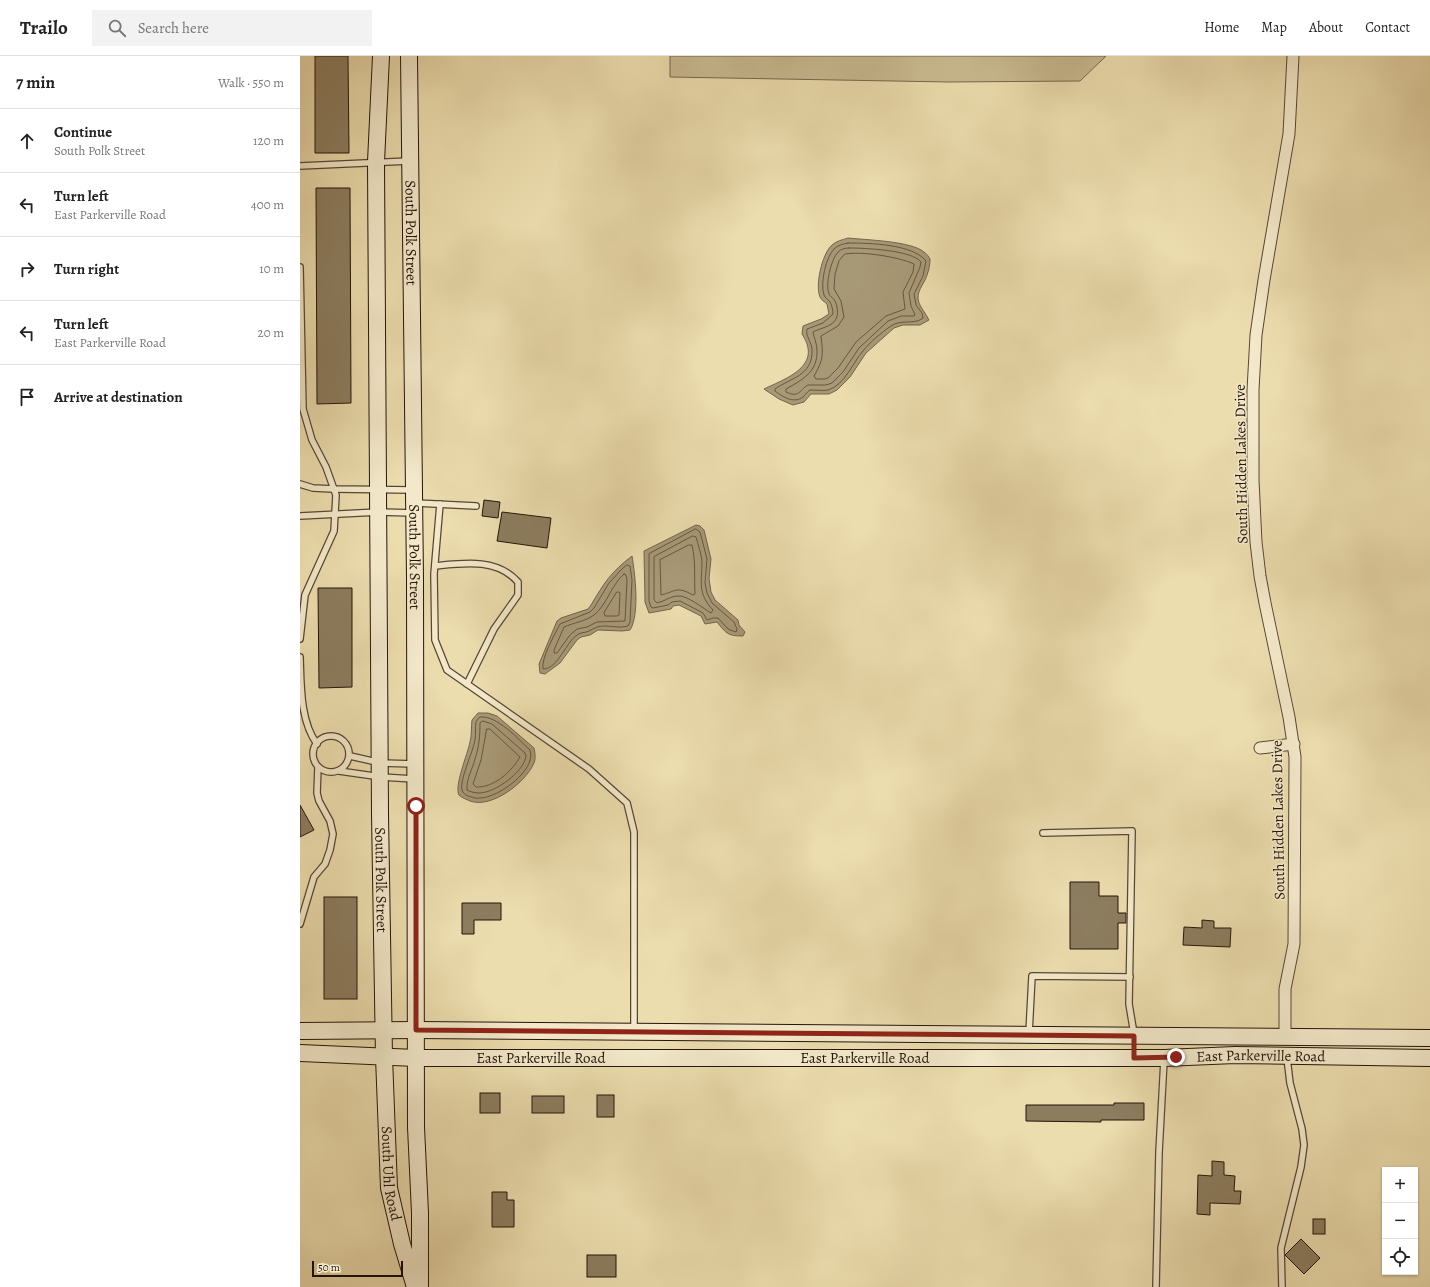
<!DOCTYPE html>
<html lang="en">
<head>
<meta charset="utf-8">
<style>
	:root { --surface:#fff; --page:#f2f2f2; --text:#222; --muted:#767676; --line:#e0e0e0 }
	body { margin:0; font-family:Alegreya,serif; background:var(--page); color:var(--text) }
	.controls { position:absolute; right:12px; bottom:12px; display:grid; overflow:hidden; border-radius:0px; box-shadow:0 1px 3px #0004 }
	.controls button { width:36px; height:36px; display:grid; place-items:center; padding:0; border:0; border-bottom:1px solid var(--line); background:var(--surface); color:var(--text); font:20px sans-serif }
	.scale { position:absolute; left:12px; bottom:10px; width:91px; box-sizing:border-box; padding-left:4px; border:2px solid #24150a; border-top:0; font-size:11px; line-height:14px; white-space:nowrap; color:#24150a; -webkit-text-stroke:3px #f3e9ca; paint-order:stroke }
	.stop { position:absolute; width:12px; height:12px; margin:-9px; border:3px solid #8f2418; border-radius:50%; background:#fff }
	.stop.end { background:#8f2418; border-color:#fff; box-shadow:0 1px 4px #0008 }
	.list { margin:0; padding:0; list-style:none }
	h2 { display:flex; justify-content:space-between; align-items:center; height:52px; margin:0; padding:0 16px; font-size:17px }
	h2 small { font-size:13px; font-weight:400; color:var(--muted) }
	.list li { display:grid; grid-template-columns:26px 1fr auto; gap:12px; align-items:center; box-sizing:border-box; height:64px; padding:0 16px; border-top:1px solid var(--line) }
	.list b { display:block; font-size:15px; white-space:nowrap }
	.list p { margin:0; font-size:13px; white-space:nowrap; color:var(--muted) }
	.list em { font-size:13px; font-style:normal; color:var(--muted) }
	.icon { flex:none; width:22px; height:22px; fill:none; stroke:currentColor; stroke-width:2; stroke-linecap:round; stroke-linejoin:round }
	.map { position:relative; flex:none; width:1130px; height:1231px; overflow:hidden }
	header { display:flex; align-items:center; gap:24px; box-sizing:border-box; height:56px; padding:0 20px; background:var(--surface); border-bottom:1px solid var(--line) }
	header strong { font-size:19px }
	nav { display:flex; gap:22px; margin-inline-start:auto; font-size:14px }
	.search { width:280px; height:36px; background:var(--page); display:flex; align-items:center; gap:10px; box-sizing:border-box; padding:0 14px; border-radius:0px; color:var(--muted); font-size:15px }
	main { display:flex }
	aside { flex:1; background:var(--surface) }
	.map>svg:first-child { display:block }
	.green { fill:#cabb92; stroke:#77684e }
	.water { fill:#a89976; stroke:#73644b }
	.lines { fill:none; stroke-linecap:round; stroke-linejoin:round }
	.shore { stroke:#665740; stroke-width:1 }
	.building { fill:#8c7d5f; stroke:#24150a }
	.lane-casing { stroke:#564733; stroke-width:8 }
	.street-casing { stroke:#564733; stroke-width:13 }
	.secondary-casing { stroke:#24150a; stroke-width:18 }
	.lane { stroke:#f3e9ca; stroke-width:5.5 }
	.street { stroke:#f3e9ca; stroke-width:11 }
	.secondary { stroke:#f3e9ca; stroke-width:16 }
	.route { stroke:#8f2418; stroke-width:5 }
	.labels { text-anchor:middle; stroke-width:3; stroke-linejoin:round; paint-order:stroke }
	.street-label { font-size:15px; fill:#24150a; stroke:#f3e9ca }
</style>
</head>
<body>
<header>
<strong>Trailo</strong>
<div class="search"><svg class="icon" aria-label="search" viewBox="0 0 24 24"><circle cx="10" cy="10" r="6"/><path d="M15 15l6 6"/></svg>Search here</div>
<nav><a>Home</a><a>Map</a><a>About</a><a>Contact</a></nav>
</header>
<main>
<aside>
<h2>7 min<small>Walk · 550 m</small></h2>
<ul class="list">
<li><svg class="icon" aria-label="ahead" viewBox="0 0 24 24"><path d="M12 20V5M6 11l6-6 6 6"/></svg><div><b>Continue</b><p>South Polk Street</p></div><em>120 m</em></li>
<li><svg class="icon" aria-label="left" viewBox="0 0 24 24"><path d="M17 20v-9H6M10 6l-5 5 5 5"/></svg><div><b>Turn left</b><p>East Parkerville Road</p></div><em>400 m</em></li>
<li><svg class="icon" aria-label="right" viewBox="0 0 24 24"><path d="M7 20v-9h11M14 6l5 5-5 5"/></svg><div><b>Turn right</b></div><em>10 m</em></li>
<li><svg class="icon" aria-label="left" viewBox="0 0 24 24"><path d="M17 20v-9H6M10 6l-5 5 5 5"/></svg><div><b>Turn left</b><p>East Parkerville Road</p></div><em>20 m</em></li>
<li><svg class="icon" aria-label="arrive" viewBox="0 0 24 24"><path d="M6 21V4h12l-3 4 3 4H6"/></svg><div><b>Arrive at destination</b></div></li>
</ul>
</aside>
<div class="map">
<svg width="1130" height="1231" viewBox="0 0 1130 1231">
	<rect width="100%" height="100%" fill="#ecddae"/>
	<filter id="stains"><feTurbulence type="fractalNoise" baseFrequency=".005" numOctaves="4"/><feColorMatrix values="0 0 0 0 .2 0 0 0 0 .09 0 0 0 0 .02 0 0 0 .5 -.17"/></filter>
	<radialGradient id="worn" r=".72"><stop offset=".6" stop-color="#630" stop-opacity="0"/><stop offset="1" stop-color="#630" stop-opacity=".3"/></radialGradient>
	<path class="green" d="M370,0H806L780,25L648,26L370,21Z"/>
	<g class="water">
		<path d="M548,182C566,184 611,185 624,196C627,198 629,201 630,203C630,209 629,214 627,219C624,229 615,236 619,247C621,252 626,258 629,264L620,269H603L594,272L566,297L550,321L537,334L529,338H511L504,346L493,349L479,343L464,333C487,322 523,310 502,278L503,270L521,263L529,258C528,255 528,251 527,248C525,246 521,244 520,241C515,229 522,199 531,190C536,185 542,184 548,182Z"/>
		<path d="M396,469L400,470L404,474L411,503L409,522L411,536L415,544L438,564L439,569L445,576L443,580C427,580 426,577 417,566L405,568L401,560L379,549L373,550L371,553L349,557L345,546L344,495Z"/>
		<path d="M332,500C335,518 340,558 330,574L322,575L298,574L290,579L281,581L277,584L260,607L245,618L240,617L239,608L257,565L261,562L288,553L291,549C304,527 311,516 332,500Z"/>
		<path d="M178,657H188L197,660L234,692C235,697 236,702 234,707C226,726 192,753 170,745C166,743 162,742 159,739C154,730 168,697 170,686C172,679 171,671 172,664Z"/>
	</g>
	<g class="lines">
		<g class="shore">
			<path d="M548,187C569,187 613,188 626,205L623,220L614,238L616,249L622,257L623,262C615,269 600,263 591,270C581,277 570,286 563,295C553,306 545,329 528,334C523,335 516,334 510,334C507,336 505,339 503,341C494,348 483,341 475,335V333C490,322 513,320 512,294C512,286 505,280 507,273L523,267L533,258C533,255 532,249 530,246C528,243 525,242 524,239C520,227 526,201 534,193C538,189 543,188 548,187Z"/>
			<path d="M549,192C564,192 612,194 621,206L620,211L609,237L611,250L615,259L614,260H601L588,265L559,292L543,316L532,327L526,329H508C498,335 500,342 486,336V333C502,324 518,316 517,294C517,288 514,282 513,276C520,272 532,271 536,263C539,258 537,249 535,245C533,242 530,240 529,238C525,229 531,203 538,196C541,193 545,192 549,192Z"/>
			<path d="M545,198C562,195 599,201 614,208L613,216L603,236L605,253L586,260L556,286L538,312L528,322L525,323H516L514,320C524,303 523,298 521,280L538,270L544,261L541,245L534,233L535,218L539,205Z"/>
			<path d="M396,473L400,476L407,503L405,527L407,537L412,547L434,566L437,573L436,576L428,573L418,562H413L407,564L403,557L380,545L372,546L368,549L353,552L351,551L349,545V498Z"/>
			<path d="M393,480L396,481C398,488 401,497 402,505C402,526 397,537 413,554L411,557C404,553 387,539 378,540C371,540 365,545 357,547L354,544V501Z"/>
			<path d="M389,489H392C396,506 394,522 395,538L393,539C376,530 377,535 361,539L360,504Z"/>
			<path d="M327,509L330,510L332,524L330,566L328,570C318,573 307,568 297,571C294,572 292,574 289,575C285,577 281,576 277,579C266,586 258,613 243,613C241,602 255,578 260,568L290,556L294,552L309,527L321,514Z"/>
			<path d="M324,518L326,519L327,524L325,565L297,566L287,571L277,573L270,579L257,597H254V594L264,571C273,567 286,565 294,559C307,549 311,529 324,518Z"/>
			<path d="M317,536H319L320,537L319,559L317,560H305L304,557Z"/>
			<path d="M180,661C197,659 218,683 230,694C237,714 198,742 180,742C176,743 172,741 168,740C165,739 163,737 162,734C159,725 173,696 175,684C176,678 175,672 176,666Z"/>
			<path d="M183,665L192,668L225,697L226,700C224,716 195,737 179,737C175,737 171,736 167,734C166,723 173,712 175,703C179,691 180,680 180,667Z"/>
			<path d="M187,673H190L220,701C212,715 194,732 176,731L173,728L181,704Z"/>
		</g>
	</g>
	<g class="building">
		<path d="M15,0H48L49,97H15Z"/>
		<path d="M16,132H50L51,347L17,348Z"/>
		<path d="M184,444L200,446L198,462L182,460Z"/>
		<path d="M202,456L251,462L247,492L197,485Z"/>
		<path d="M18,532H52V631L19,632Z"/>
		<path d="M0,749L14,774L0,781Z"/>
		<path d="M770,826H799V840H818V857H826V867H818V893H770Z"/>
		<rect x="24" y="841" width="33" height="102"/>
		<path d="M162,847H201V864H174V878H162Z"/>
		<path d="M902,864L914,865V872H931L930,891L883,889L884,871L902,872Z"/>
		<rect x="180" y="1037" width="20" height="20"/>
		<rect x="297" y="1039" width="17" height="22"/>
		<rect x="232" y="1040" width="32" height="17"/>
		<path d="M814,1047H844V1064H801V1066L726,1065V1049H814Z"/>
		<path d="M912,1105L924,1106V1119L935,1120L934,1135H941L940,1148L910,1147V1159L897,1158L898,1119L912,1120Z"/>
		<path d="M192,1136H207V1144H214V1171H192Z"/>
		<rect x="1013" y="1163" width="12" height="15"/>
		<path d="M1001,1183L1020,1202L1004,1218L985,1199Z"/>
		<rect x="287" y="1199" width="29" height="22"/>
	</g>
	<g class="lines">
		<g class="lane-casing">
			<g id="lane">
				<path d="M0,110L109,105"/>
				<path d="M0,211L3,353L12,384L26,411L36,439L34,475L5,539L0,583"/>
				<path d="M0,428L13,432L34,433L113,434"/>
				<path d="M116,447L176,450"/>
				<path d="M140,448L134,518L135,584L147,614L289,713L327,747L334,776V975"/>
				<path d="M0,460L79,456L114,457"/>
				<path d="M135,510C164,507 197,502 218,526V539L194,573L167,628"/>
				<path d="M0,601C1,629 0,665 17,688"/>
				<circle cx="31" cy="698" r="18"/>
				<path d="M50,700L81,707L114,708"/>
				<path d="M39,715L81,721L114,723"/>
				<path d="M743,777L832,775L829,948L834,978"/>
				<path d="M0,868L14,821L25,808L30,794L33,778L30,765L19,745L17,737L18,711"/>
				<path d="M729,977L732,920L830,921"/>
				<path d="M856,1231L859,1096L864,1004"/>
				<path d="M982,1231L981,1192L1001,1111L1004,1089L1002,1073L990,1027L987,1002"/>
			</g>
		</g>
		<g class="street-casing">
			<g id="street">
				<path d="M960,692L994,688"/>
				<path d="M985,981V933L994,888L995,701L989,661L965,547L960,520L956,486L953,424V334L956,279L964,224L989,78L993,0"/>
			</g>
		</g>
		<g class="secondary-casing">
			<g id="secondary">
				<path id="s1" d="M81,0L76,106L80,758L84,1001L89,1132L102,1188L115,1231"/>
				<path id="s2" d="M109,0L115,523L116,1071L120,1157V1230"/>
				<path d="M0,975L116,974L1130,982"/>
				<path id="s3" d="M0,997L116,1002H864L935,999L1130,1002"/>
			</g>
		</g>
		<use href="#lane" class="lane"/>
		<use href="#street" class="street"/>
		<use href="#secondary" class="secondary"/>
	</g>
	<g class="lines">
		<path class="route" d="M116,750V974L834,980V1002L876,1001"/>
	</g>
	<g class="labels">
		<g class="street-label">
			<text dy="5" stroke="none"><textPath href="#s2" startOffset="177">South Polk Street</textPath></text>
			<text transform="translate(941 408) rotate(-91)" y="5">South Hidden Lakes Drive</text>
			<text dy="5" stroke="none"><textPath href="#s2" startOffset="501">South Polk Street</textPath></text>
			<text transform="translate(978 764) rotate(-91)" y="5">South Hidden Lakes Drive</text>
			<text dy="5" stroke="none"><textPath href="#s1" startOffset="824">South Polk Street</textPath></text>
			<text dy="5" stroke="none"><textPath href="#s3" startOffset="565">East Parkerville Road</textPath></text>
			<text dy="5" stroke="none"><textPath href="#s3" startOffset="961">East Parkerville Road</textPath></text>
			<text dy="5" stroke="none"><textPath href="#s3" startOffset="241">East Parkerville Road</textPath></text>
			<text dy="5" stroke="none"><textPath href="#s1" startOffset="1118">South Uhl Road</textPath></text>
		</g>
	</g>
	<rect width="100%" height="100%" filter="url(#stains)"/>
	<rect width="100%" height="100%" fill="url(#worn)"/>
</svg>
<div class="controls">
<button>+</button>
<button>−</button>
<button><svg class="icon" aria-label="locate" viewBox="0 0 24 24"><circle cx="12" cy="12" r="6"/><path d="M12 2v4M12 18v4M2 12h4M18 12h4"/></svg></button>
</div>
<div class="scale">50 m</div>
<div class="stop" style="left:116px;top:750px"></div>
<div class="stop end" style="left:876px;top:1001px"></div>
</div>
</main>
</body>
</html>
